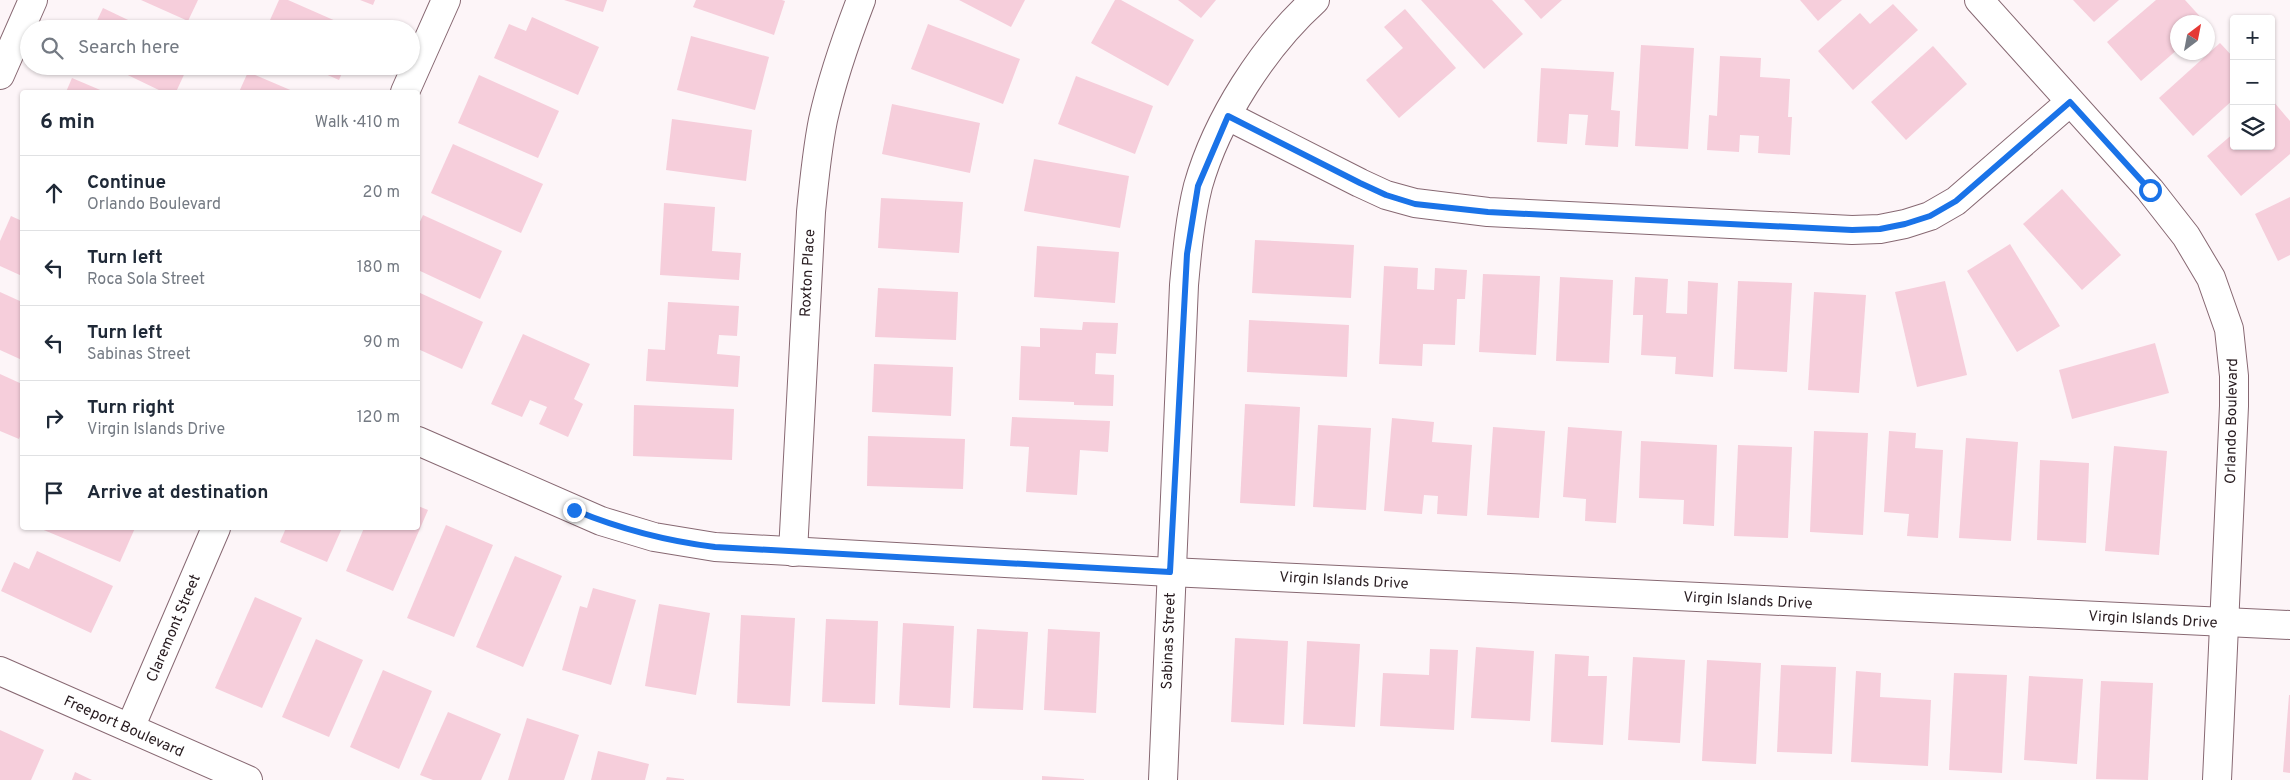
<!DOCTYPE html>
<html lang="en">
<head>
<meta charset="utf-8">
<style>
	:root { --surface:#fff; --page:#f2f2f3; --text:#1f2937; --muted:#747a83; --line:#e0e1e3 }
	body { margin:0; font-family:Overpass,sans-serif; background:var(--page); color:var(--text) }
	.controls { position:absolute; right:15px; top:15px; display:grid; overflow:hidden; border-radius:5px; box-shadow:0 1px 4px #0004 }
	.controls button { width:45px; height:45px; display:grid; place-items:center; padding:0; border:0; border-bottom:1px solid var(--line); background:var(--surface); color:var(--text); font:25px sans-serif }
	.compass { position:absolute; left:2170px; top:15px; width:45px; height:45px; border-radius:50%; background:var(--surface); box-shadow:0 1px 4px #0004; rotate:32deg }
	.stop { position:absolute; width:15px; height:15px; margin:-11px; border:4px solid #1a73e8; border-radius:50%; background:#fff }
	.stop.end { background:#1a73e8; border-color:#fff; box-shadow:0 1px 5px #0008 }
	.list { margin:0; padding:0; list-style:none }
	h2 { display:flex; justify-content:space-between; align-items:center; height:65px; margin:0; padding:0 20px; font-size:21px }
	h2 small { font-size:16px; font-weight:400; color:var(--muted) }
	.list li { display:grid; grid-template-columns:32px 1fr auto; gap:15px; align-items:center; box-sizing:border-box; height:75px; padding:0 20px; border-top:1px solid var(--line) }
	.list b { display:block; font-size:19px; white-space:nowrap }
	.list p { margin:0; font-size:16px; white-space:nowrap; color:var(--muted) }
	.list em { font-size:16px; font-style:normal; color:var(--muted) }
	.icon { flex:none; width:28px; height:28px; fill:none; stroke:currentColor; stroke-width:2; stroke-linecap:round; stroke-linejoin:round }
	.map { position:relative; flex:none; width:2290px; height:780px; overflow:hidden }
	.search { position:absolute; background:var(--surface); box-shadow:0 1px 4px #0004; left:20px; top:20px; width:400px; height:55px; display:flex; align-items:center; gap:12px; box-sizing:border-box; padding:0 18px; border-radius:28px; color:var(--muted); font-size:19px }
	.panel { position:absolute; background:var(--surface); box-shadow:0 1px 4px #0004; left:20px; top:90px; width:400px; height:440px; border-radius:5px }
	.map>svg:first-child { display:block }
	.building { fill:#f6cedb }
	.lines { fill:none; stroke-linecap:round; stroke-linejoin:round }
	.minor-casing { stroke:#876872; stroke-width:30 }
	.minor { stroke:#fff; stroke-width:28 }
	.route { stroke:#1a73e8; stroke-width:6 }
	.labels { text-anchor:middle; stroke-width:4; stroke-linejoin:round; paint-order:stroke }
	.street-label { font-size:15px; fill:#281c20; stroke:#fff }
</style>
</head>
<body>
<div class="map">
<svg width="2290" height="780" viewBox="0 0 2290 780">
	<rect width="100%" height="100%" fill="#fdf5f8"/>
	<g class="building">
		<path d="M141,0H198L188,21Z"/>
		<path d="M279,0H288L354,29H266Z"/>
		<path d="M360,0H375L373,5Z"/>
		<path d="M564,0H607L603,12Z"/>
		<path d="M696,0H782L785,1L774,35L693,7Z"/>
		<path d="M959,0H1025L1011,27Z"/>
		<path d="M1115,0H1121L1194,40L1168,86L1091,43Z"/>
		<path d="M1178,0H1216L1201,18Z"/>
		<path d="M1421,0H1492L1523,34L1484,69Z"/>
		<path d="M1524,0H1562L1541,19Z"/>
		<path d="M1800,0H1842L1818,21Z"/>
		<path d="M2073,0H2119L2094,22Z"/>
		<path d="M2156,0H2185L2205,22H2178V49L2141,81L2107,42Z"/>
		<path d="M1893,4L1918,30L1853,90L1818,51L1860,13L1870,24Z"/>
		<path d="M103,8L147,29H93Z"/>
		<path d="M1405,9L1456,68L1399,118L1366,80L1403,48L1384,27Z"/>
		<path d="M532,17L599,47L578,95L494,58L509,24L526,31Z"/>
		<path d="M928,24L1020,59L1003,104L911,69Z"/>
		<path d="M691,36L769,57L755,110L677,90Z"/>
		<path d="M2220,43L2234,58V99L2193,136L2159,98Z"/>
		<path d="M1641,45L1694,48L1688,149L1635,146Z"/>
		<path d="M1933,46L1967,84L1906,140L1871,102Z"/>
		<path d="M1720,56L1761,58L1760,77L1790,79L1788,117H1792L1790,155L1758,153L1759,136L1740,135L1739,152L1707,150L1709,115L1717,116Z"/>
		<path d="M109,66H188L176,92H163Z"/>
		<path d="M307,66H345L339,80Z"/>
		<path d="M1541,68L1614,72L1611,110L1620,111L1618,147L1585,145L1588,115L1569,114L1567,144L1537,142Z"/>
		<path d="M248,72L295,92H239Z"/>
		<path d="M479,75L559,111L538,158L458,123Z"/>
		<path d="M1076,76L1153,106L1135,154L1058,124Z"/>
		<path d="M72,78L105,92H66Z"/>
		<path d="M2273,101L2290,121V154L2241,196L2207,156L2234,133V146H2271Z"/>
		<path d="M892,104L980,123L970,173L882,154Z"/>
		<path d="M672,119L752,130L746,181L666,170Z"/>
		<path d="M453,144L543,184L521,233L431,193Z"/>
		<path d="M1034,159L1129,176L1120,228L1024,211Z"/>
		<path d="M2062,189L2121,255L2082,290L2023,224Z"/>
		<path d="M2290,197V255L2278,261L2255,214Z"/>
		<path d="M881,198L963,202L959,253L878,248Z"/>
		<path d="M664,203L715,207L712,251L741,253L739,280L660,275Z"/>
		<path d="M423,215L502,251L480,299L418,270V226Z"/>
		<path d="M11,216L22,221V276L0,266V241Z"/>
		<path d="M1255,240L1354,245L1351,298L1252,293Z"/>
		<path d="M2010,244L2060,326L2017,352L1967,271Z"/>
		<path d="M1037,246L1119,252L1115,303L1034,297Z"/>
		<path d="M1384,266L1418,268L1417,289L1434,290L1435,268L1467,270L1465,299H1457L1455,345L1423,344L1422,366L1379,364Z"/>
		<path d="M1483,274L1540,276L1536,355L1479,352Z"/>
		<path d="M1560,277L1613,280L1609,363L1556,361Z"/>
		<path d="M1635,277L1668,279L1666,313L1687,314L1688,281L1718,283L1713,377L1675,374L1676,357L1641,355L1643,315H1633Z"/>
		<path d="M1738,281L1792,283L1787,372L1734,369Z"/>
		<path d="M1945,281L1967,375L1917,387L1895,292Z"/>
		<path d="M878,288L958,292L956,340L875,337Z"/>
		<path d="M0,292L22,302V360L0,350Z"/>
		<path d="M418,292L483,322L462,369L418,349Z"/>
		<path d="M1814,292L1866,295L1859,393L1808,390Z"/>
		<path d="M668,302L739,306L737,336L719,335L717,354L740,356L738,387L646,381L648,349L665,350Z"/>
		<path d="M1249,320L1349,325L1347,377L1247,372Z"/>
		<path d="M1083,322L1118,323L1116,354L1096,353L1095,374L1114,375L1113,406L1074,405V402L1019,400L1021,346L1040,347V328L1082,330Z"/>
		<path d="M523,334L590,364L574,399L583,404L568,437L539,424L547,407L530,400L522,417L491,404Z"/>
		<path d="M2155,343L2169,393L2072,419L2059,370Z"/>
		<path d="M874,364L953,367L951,416L872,412Z"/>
		<path d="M0,374L22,384V431L19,439L0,431Z"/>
		<path d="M1245,404L1300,407L1295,506L1240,503Z"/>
		<path d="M634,405L734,409L732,460L633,456Z"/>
		<path d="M1012,417L1110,421L1108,452L1080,450L1077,495L1026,492L1029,447L1010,446Z"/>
		<path d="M1392,418L1434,422L1432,442L1472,445L1467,516L1437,514L1438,496L1424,495L1422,514L1384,511Z"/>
		<path d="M1318,425L1371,428L1366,510L1313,507Z"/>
		<path d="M1493,427L1545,431L1539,518L1487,515Z"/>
		<path d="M1568,427L1622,431L1616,523L1585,521L1586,499L1563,497Z"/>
		<path d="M1814,431L1868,433L1863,535L1810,532Z"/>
		<path d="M1889,431L1916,433L1915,448L1943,450L1938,538L1907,536L1909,514L1884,512Z"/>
		<path d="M868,436L965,439L963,489L867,486Z"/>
		<path d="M1966,438L2018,442L2011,541L1959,538Z"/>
		<path d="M1641,441L1717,445L1714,526L1683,524L1684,500L1639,498Z"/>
		<path d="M1738,445L1792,447L1788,538L1734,536Z"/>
		<path d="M2114,446L2167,451L2159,555L2105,551Z"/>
		<path d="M2040,460L2089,463L2086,543L2037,540Z"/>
		<path d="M418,506L428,510L393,591L346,571L364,528H418Z"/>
		<path d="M446,525L493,545L454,637L407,618Z"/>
		<path d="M39,528H135L120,562Z"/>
		<path d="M286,528H342L327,562L280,542Z"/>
		<path d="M37,551L113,586L91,633L1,591L14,562L29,569Z"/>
		<path d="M515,556L562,576L523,667L476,647Z"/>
		<path d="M593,588L636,600L611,685L562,670L580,606L587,608Z"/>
		<path d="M255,597L302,618L262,708L215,688Z"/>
		<path d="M659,604L710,613L696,695L645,686Z"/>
		<path d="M741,615L795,618L790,706L737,703Z"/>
		<path d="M826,619L878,621L875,704L822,702Z"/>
		<path d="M903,623L954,626L950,708L899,705Z"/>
		<path d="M977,629L1028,632L1023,710L973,708Z"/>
		<path d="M1048,629L1100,632L1096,713L1044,710Z"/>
		<path d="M1235,638L1288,641L1284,725L1231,722Z"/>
		<path d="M316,639L363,660L329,737L282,717Z"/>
		<path d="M1307,641L1360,644L1355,727L1303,724Z"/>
		<path d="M1476,647L1534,651L1530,721L1471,718Z"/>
		<path d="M1430,649L1458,650L1454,730L1380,726L1383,673L1429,675Z"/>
		<path d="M1555,654L1589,656L1588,676H1607L1603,745L1551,742Z"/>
		<path d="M1633,657L1685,660L1680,743L1628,740Z"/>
		<path d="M1707,660L1761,663L1756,764L1702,761Z"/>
		<path d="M1781,665L1836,667L1832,754L1777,752Z"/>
		<path d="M383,670L432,691L399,769L350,747Z"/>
		<path d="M1856,671L1881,673L1880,697L1931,700L1928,766L1851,762Z"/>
		<path d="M1954,673L2007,675L2002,773L1949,770Z"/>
		<path d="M2029,676L2083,679L2077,764L2024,760Z"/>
		<path d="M2101,681L2153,683L2148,780L2096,779Z"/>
		<path d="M2289,695H2290V773L2283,772Z"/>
		<path d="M448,712L501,734L481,780H433L420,775Z"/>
		<path d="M527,718L579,735L564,780H508Z"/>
		<path d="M0,730L44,750L31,780H0Z"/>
		<path d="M598,751L649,764L645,780H591Z"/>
		<path d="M75,772L92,780H72Z"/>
		<path d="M1042,776L1084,779V780H1042Z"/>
		<path d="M667,777L684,779V780H666Z"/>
	</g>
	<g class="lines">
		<g class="minor-casing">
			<g id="minor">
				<path d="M1979,0L2150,190L2186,236L2211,278L2229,329L2234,376V406L2217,780"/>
				<path d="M0,75L33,0"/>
				<path d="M405,92L446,0"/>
				<path d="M1228,116L1360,183L1386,195L1415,203L1488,212L1852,230L1880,229L1905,224L1930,216L1956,201L2070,102"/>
				<path d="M418,441L601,521L654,537L715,547L1170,572L2290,625"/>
				<path d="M793,552L811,212C814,181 817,150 823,120C832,79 846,39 861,0"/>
				<path d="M0,671L248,780"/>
				<path d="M130,728L216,528"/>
				<path d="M1163,780L1184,285C1187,252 1190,218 1198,186C1217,119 1264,46 1315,0"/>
			</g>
		</g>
		<use href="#minor" class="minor"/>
	</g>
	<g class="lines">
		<path class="route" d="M574,510C620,529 666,541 715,547L1170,572L1187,254L1198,186L1228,116L1360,183L1386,195L1415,204L1488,212L1852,230L1880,229L1905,224L1930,216L1956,201L2070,102L2150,190"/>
	</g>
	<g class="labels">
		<g class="street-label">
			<text transform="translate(807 273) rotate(-87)" y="5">Roxton Place</text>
			<text transform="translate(2231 421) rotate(-89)" y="5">Orlando Boulevard</text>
			<text transform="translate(1344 580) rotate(3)" y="5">Virgin Islands Drive</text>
			<text transform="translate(1748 600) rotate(3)" y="5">Virgin Islands Drive</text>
			<text transform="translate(2153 619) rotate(3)" y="5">Virgin Islands Drive</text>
			<text transform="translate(173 628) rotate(-67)" y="5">Claremont Street</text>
			<text transform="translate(1168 641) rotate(-88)" y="5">Sabinas Street</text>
			<text transform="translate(124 726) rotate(24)" y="5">Freeport Boulevard</text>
		</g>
	</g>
</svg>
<div class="controls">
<button>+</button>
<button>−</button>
<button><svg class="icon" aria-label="layers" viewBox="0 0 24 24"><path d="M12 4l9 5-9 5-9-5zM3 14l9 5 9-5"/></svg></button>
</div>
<svg class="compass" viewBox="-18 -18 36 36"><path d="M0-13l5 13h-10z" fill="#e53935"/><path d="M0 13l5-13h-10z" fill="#747a83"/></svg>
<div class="stop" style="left:2150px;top:190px"></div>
<div class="stop end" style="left:574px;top:510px"></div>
<div class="search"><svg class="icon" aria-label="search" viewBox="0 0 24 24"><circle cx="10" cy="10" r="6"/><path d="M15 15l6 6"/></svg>Search here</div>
<section class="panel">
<h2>6 min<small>Walk · 410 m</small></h2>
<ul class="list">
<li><svg class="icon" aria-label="ahead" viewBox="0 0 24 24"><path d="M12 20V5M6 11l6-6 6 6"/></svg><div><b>Continue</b><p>Orlando Boulevard</p></div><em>20 m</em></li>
<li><svg class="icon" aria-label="left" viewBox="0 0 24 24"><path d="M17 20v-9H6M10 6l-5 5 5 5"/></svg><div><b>Turn left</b><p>Roca Sola Street</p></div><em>180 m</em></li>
<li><svg class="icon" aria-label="left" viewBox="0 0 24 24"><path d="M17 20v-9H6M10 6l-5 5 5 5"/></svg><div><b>Turn left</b><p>Sabinas Street</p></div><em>90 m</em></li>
<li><svg class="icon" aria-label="right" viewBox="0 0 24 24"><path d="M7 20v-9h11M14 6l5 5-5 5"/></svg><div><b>Turn right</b><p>Virgin Islands Drive</p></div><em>120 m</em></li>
<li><svg class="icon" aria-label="arrive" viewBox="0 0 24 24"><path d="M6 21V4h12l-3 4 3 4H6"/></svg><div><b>Arrive at destination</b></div></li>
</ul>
</section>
</div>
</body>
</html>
